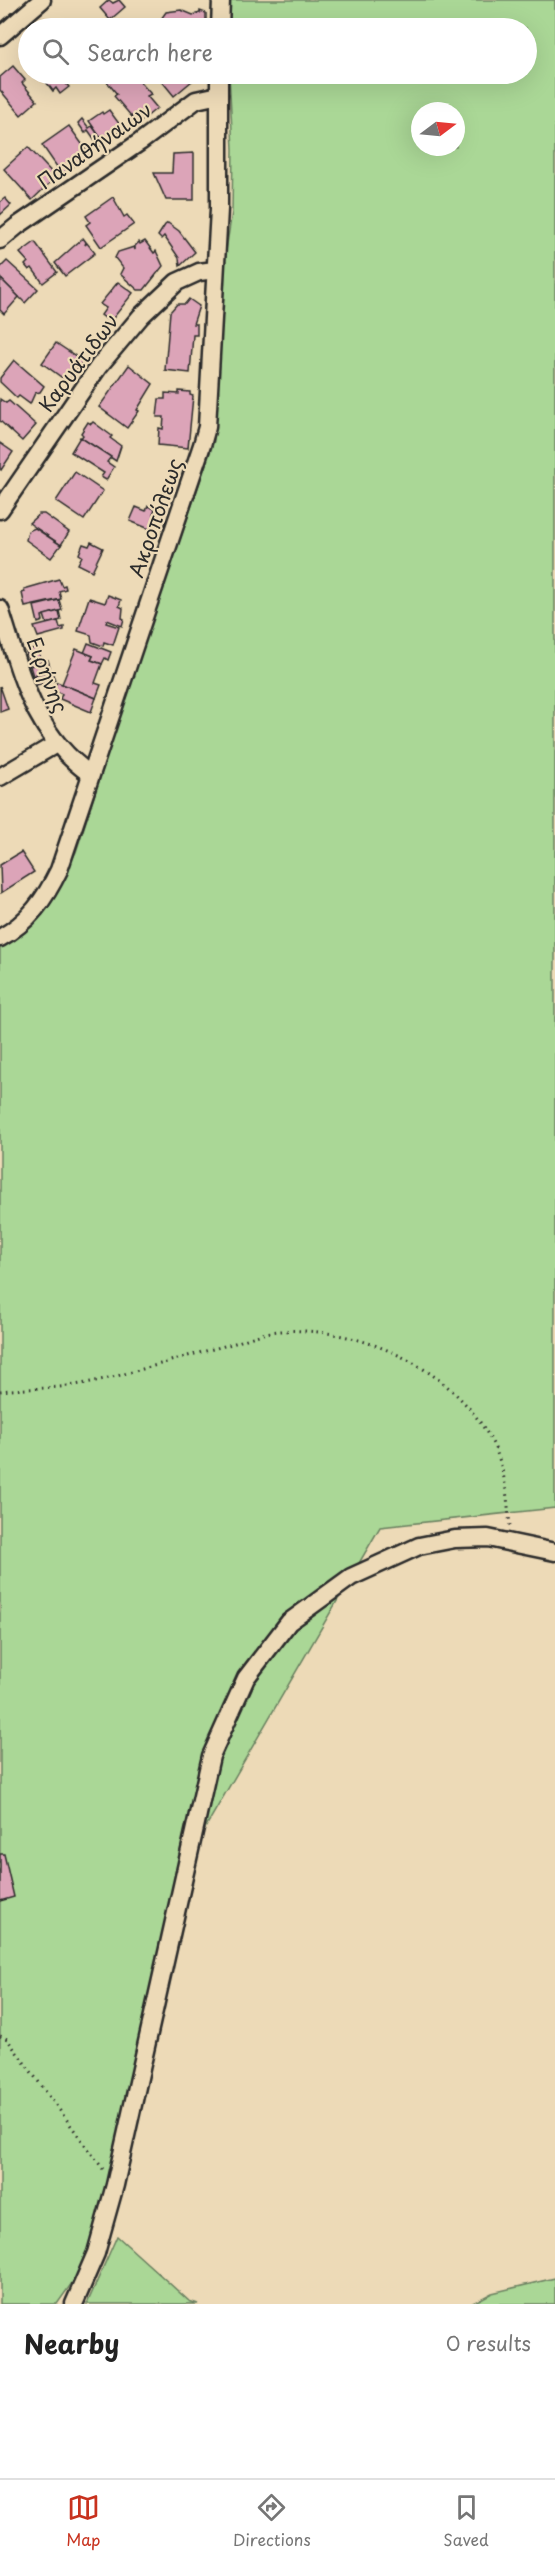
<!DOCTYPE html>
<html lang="en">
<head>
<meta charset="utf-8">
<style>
	:root { --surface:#fff; --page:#f2f2f2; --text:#222; --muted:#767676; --line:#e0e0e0; --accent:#c8321e }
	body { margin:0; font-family:"Playpen Sans",sans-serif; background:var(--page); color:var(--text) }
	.compass { position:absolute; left:411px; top:102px; width:54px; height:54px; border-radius:50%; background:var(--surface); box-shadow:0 6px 24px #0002; rotate:74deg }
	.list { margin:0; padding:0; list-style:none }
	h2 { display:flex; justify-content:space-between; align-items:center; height:78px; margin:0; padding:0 24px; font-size:26px }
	h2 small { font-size:20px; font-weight:400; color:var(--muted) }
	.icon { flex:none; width:33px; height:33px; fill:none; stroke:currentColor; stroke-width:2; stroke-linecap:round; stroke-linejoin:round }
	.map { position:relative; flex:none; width:555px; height:2304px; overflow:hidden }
	.search { position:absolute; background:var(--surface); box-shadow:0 6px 24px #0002; left:18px; right:18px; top:18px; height:66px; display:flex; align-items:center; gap:15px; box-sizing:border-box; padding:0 21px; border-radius:33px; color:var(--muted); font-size:22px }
	.sheet { height:174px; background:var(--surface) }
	nav { display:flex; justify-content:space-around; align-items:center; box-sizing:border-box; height:84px; border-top:2px solid var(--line); background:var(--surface); font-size:16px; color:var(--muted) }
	nav a { display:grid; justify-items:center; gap:3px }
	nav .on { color:var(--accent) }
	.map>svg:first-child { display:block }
	.green { fill:#aad796; stroke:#6a8160; stroke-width:1.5; fill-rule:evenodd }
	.building { fill:#dca4b8; stroke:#2b2b2b; stroke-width:1.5 }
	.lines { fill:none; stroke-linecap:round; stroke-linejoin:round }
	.minor-casing { stroke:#2b2b2b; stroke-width:21 }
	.path { stroke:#2b2b2b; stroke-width:3; stroke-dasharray:1.5 4.5; stroke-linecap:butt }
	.minor { stroke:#eddab7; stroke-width:16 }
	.labels { text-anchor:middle; stroke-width:4.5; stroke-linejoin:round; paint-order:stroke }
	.street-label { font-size:20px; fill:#2b2b2b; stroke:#eddab7 }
</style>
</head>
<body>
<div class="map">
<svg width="555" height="2304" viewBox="0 0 555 2304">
	<rect width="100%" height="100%" fill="#eddab7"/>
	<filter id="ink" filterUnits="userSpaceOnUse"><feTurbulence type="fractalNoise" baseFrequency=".0167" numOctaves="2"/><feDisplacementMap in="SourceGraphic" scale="12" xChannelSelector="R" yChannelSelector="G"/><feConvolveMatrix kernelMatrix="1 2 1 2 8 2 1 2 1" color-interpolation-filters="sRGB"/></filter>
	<g filter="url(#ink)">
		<g class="green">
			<path d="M230,0H555V1508L380,1527L179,1873L89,2259L57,2304H0V947L20,935L48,906L76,852L133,676L214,441L223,270L232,212L233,149L229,74H526V28H229ZM420,111H456V147H420Z"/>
			<path d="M117,2236L189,2301L198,2304H87Z"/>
			<path d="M555,2278V2304H471L492,2293Z"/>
		</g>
		<g class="building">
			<path d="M109,0L113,3L119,0L125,7L110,20L100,8Z"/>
			<path d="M181,10L193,15L200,13V11L206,13V26H202V28H165L161,19L166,12Z"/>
			<path d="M13,66L25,80L22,83L37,101L21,115L0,90V77Z"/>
			<path d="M40,74H57L69,87L60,94L56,88L53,91Z"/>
			<path d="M110,74H133L151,94L147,96L157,108L138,124L114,96L117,94L104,78Z"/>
			<path d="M156,74H186L192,81L174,96Z"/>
			<path d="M109,110L123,129L107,141L103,135L100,137L89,121L102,112L103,114Z"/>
			<path d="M82,119L89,128L92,126L105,144L100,147L88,130L85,133L78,123Z"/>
			<path d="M69,126L90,155L62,174L42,145Z"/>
			<path d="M28,147L56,177L32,200L4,169Z"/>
			<path d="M194,153V200H166L154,173H172L173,154Z"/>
			<path d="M113,197L124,217L127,215L134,224L101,247L86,225L90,222L86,216Z"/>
			<path d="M5,198L11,205L0,215V202Z"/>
			<path d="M168,223L179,231L195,252L180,266L179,258L164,236L161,239L158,236L165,225Z"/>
			<path d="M83,238L86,242L85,245L87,243L95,253L65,276L55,263Z"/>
			<path d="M145,241L154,253L156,251L163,266L144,290H138L120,274L123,268L115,258L118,252L134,247L135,250V246L139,242L140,244Z"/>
			<path d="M35,242L57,272L43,283L32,268L29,270L25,265L28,262L20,253Z"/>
			<path d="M7,261L38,289L25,303L0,278V268Z"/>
			<path d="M2,280L19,297L4,314L0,310V282Z"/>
			<path d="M118,282L133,293L110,322L101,315L106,308L100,304Z"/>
			<path d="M189,299L199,306L193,324H197V335H193L190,373L165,370L170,312L177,304H185Z"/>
			<path d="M56,343L83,361L68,382L42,363Z"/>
			<path d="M14,360L44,386L40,392L35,393L30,404L19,396L17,398L0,382V378Z"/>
			<path d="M129,365L153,384L137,410L139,411L127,428L99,407Z"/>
			<path d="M179,391L190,392V395L193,396L188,448L158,445L159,428L163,429L164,417H157L159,399H165V393L179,394Z"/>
			<path d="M0,399L6,403L9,401L36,425L22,441L0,421Z"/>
			<path d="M88,422L91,424L93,422L112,436L110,438L121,446L116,461L81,438L83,435L81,433Z"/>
			<path d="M80,437L111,457L107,462L114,467L106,480L101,477L104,473L71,452Z"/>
			<path d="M0,443L13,452L1,470L0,469Z"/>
			<path d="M75,472L103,491L84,520L56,501Z"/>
			<path d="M148,506L155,509L153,514L157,515L152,530L130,521L136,507L146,511Z"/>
			<path d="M39,514H44L69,532L61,545L29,523Z"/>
			<path d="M35,528L61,545L51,558L26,540L28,531Z"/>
			<path d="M91,542L103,548L92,571L78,564L82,556L79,554L83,544L89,546Z"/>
			<path d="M59,579L62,586L65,585L66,589L59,591L61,599L25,607L22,593L25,592L24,589Z"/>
			<path d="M108,595L121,600L119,606L123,608L122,618L124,619L122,626L107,620L106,623L119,627L113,645L104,642L103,646L92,642L91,635L78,631L89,598L105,603Z"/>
			<path d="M59,600L62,610L42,616L43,621L38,623L34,606Z"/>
			<path d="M59,611L61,620L47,624L44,615Z"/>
			<path d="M58,621L60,628L64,627V630L38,637L34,627Z"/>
			<path d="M88,643L111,652L108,660L105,658L102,664L91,660L93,656L84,653Z"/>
			<path d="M37,647L42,663L30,666L26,651Z"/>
			<path d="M76,649L93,656L91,660L102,664L95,683L101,685L96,698L62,684Z"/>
			<path d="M48,660L50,667L33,676L30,666Z"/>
			<path d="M51,670L55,680L36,685L33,676Z"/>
			<path d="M57,682L96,698L91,712L60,699L62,694L53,690Z"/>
			<path d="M0,686L8,709L0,712Z"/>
			<path d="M21,852L34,872L1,893L0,865Z"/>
			<path d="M0,1854H4L14,1897L0,1901Z"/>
		</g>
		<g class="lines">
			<g class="minor-casing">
				<g id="minor">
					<path d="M220,28L221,0"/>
					<path d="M0,36L42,0"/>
					<path d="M0,240L17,226L140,142L196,100L219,95"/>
					<path d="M0,510L99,366L141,316L177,282L199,272L215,270"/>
					<path d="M0,609C21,673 32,733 90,774"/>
					<path d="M0,777L56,744"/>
					<path d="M0,938C29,922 45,899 59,870L202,445L207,427L219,209V74"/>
					<path d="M74,2304L96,2253L115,2185L211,1756L246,1678L289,1622L351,1577L419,1546L455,1539L488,1538L555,1552"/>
				</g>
			</g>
			<g class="path">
				<path d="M0,1391C28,1388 59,1389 86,1383C135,1373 184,1356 232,1344C247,1339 264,1332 280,1331C361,1326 454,1368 492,1442C505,1467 507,1497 510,1526"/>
				<path d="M0,2036L7,2039L103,2169"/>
			</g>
			<use href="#minor" class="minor"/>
		</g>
	</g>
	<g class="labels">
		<g class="street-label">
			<text transform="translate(95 146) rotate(-35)" y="7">Παναθήναιων</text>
			<text transform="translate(79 363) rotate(-53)" y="7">Καρυάτιδων</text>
			<text transform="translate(156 518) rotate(-71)" y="7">Ακροπόλεως</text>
			<text transform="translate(47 675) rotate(69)" y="7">Ειρήνης</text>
		</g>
	</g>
</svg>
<svg class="compass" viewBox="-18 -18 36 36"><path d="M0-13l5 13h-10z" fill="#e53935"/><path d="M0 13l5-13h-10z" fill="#767676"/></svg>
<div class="search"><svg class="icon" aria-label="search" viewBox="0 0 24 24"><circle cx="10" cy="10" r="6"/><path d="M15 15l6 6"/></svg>Search here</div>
</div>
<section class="sheet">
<h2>Nearby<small>0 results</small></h2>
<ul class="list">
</ul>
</section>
<nav>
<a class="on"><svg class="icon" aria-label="map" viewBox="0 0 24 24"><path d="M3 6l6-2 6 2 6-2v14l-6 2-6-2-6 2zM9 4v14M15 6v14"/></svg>Map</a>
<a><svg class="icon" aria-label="directions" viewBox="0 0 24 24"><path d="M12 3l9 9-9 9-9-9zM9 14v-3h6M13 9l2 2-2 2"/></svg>Directions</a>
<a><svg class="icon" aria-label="saved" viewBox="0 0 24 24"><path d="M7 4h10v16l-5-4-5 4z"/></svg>Saved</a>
</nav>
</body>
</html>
